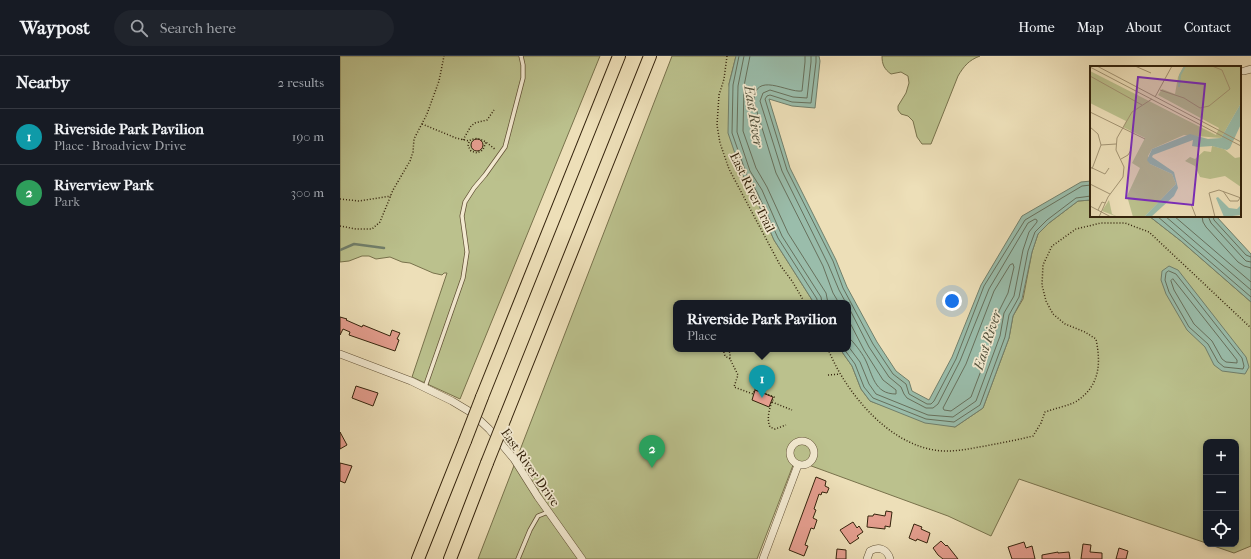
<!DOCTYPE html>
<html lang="en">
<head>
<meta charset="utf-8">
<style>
	:root { --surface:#171b24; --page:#20242c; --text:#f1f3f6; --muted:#9ea1a6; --line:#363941; --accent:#8c9099 }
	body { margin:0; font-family:"IM FELL French Canon",serif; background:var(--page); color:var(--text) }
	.controls { position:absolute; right:12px; bottom:12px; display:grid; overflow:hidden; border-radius:8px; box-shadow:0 2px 6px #0003 }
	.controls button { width:36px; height:36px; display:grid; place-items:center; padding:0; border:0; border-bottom:1px solid var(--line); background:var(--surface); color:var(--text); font:20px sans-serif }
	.you { position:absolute; left:612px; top:245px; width:14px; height:14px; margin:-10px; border:3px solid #fff; border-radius:50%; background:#1a73e8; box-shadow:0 0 0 6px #1a73e833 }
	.badge { display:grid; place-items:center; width:26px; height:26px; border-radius:50%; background:var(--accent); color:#fff; font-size:13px; font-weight:700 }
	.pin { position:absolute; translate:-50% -33px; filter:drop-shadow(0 1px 2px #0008) }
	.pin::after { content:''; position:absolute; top:21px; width:14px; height:12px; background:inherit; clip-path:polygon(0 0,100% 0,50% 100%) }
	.popup { position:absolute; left:333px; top:244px; width:178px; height:52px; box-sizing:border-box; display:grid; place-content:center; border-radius:8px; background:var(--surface); filter:drop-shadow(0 1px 3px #0005); font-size:13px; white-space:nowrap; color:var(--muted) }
	.popup b { font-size:15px; color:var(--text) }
	.popup::after { content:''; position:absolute; left:50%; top:100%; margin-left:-8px; border:8px solid transparent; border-top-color:var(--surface) }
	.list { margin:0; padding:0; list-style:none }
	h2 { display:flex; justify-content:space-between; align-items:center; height:52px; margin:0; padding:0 16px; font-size:17px }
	h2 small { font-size:13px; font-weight:400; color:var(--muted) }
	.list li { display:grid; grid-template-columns:26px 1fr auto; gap:12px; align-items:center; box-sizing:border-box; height:56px; padding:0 16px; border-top:1px solid var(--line) }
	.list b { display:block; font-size:15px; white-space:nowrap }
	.list p { margin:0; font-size:13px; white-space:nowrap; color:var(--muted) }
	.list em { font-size:13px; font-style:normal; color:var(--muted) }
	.icon { flex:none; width:22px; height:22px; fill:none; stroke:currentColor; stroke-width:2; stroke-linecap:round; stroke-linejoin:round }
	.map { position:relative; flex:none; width:911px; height:503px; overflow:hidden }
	header { display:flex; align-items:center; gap:24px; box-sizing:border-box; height:56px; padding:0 20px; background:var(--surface); border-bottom:1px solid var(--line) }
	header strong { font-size:19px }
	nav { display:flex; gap:22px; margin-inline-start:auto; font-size:14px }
	.search { width:280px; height:36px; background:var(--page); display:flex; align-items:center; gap:10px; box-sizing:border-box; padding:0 14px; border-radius:22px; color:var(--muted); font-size:15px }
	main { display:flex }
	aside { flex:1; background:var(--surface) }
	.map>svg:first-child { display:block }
	.green { fill:#bbc18d; stroke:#78724c }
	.water { fill:#9abdab; stroke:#717f6b }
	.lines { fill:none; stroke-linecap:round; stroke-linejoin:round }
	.shore { stroke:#67705c; stroke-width:1 }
	.stream { stroke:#717f6b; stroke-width:2.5 }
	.building { fill:#e59e8f; stroke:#34230c }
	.lane-casing { stroke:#625237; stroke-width:5 }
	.street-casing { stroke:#625237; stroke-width:8 }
	.highway-casing { stroke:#34230c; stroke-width:14 }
	.path { stroke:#34230c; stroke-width:1.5; stroke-dasharray:1 2; stroke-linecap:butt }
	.lane { stroke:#f3ead1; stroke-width:3.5 }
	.street { stroke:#f3ead1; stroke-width:7 }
	.highway { stroke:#eddfb8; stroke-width:12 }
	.highway-bridge-casing { stroke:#34230c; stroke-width:14; stroke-linecap:butt }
	.highway-bridge { stroke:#eddfb8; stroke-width:12 }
	.labels { text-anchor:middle; stroke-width:3.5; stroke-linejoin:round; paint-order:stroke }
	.street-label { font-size:13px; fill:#34230c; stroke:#f3ead1 }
	.water-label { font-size:14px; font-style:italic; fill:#53513c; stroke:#f3ead1 }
	.inset-river { fill:none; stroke:#9abdab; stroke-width:2 }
	.inset-road { fill:none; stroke:#a39473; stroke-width:1 }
	.view { fill:#7b2cbf; fill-opacity:0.15; stroke:#7b2cbf; stroke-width:2 }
	.inset-edge { fill:none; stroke:#34230c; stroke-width:2 }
</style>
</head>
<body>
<header>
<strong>Waypost</strong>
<div class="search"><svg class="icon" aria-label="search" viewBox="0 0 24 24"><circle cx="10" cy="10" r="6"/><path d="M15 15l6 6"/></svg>Search here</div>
<nav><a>Home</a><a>Map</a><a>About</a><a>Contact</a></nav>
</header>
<main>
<aside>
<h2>Nearby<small>2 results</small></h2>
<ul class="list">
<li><span class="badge" style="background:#0f9aa8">1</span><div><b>Riverside Park Pavilion</b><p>Place · Broadview Drive</p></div><em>190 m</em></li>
<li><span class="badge" style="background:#2e9e5b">2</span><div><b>Riverview Park</b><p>Park</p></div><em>300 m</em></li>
</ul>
</aside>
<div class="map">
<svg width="911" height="503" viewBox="0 0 911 503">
	<rect width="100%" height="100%" fill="#eddfb8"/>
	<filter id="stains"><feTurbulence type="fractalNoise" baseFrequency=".005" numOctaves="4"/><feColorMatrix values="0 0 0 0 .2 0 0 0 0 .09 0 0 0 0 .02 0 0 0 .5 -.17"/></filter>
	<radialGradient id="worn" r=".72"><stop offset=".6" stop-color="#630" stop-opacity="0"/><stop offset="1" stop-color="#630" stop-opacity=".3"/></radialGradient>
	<g class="green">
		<path d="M0,0H260L120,343L72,321L107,217H104L102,219L93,217L70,207L62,206L50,201L36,203L29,200H22L9,205L0,206Z"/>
		<path d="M332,0H396L389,28L402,118L414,138L434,184L474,247H336V293H500L512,310L521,333L530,345L552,353L615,371L643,352L669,282L673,260L683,243L692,196L698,178L709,167L738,145L751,144V160H809L841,185L911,246V490L894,497L868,488H896V386H866V487L679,423L651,480L608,460L455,404L417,503H138Z"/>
		<path d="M542,0H640C629,4 624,10 618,20L591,88H582L577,81L573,65L568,60L561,58L558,54V50L566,37L569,27L568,20L561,16L551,18C544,13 542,8 542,0Z"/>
	</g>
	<g class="water">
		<path d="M396,0H479L480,5L475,52L452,50L429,43L450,112L496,204L507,231L537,286L556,315L569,325L572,335L589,344L612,301L641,229L682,160L741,126L751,125V144L738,145L709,167L698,178L692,196L682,243L673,260L669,282L643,352L615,371L585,367L530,345L521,333L512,310L500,293H508V247H474L434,184L414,138L402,118L388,77L389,28Z"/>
		<path d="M809,160H876L911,198V246L841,185Z"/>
		<path d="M829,210L838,214L906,301L909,311L905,318L882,315L874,309L865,291L847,274L826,238L821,224L822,215Z"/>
	</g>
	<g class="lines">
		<g class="shore">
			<path d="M399,0L393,29L392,77L406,117L417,136L438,182L477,243V247"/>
			<path d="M404,0L398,30L397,76L410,115L422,134L442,180L481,241L482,247"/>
			<path d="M410,0L404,30L403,75L416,112L427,131L448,177L486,237L488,247"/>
			<path d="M465,0V6L462,35C447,37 414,14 414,46L436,117L483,210L493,237L499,247"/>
			<path d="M471,0V6L467,42L453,41L430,34L423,37L420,45L442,115L488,208L499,234L506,247"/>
			<path d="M476,0V6L471,47L452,46L430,39L427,40L425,43L447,114L493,205L503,232L533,288L553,318L566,328L569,338L587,348H591L594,345L616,303L644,230L685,164L742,130L751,129"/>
			<path d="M817,160L911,241"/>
			<path d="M825,160L911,234"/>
			<path d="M834,160L911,226"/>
			<path d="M862,160L863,166L866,171L898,206L904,210L911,212"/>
			<path d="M868,160L871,167L903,202L906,205L911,206"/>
			<path d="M873,160L874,164L906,199L911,201"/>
			<path d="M673,208L674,211L668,237L659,255L655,278L631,341L611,355L604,354L603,352L626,308L654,235L670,209Z"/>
			<path d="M829,215L836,218L902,302L904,310L903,313L884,311L878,306L868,288L849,271L829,236L825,224L826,217Z"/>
			<path d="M833,223L897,304V307L886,306L882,303L872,285L854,268L834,234L831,225Z"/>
			<path d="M508,250L529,291L549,321L561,331L564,338L567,342L586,352H593L598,348L620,305L649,233L688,167L695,163L697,164V166L689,176L683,194L674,240L664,257L660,280L636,345L613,361L588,359L536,338L529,328L520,306L508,290"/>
			<path d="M508,263L524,294L543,324L556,334V338C534,338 533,319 525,303C522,297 513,285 508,281"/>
			<path d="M504,293L515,308L524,331L533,342L586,363L614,366L640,349L665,281L669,259L679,241L688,195L695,176L707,164L736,142L751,140"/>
		</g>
		<path class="stream" d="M0,194L14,188L44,192"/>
	</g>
	<g class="building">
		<circle cx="137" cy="89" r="6"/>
		<path d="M0,261L7,263L6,264L22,271L23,269L50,280L52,274L60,277L57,283L59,284L55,295L9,279L10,276L3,273L0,279Z"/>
		<path d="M16,330L38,337L33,350L12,342Z"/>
		<path d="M415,334L433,341L429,351L412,344Z"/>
		<path d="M0,376L7,389L0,393Z"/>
		<path d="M0,407L12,410L5,427L0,425Z"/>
		<path d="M476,421L486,425L485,430L489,432L487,437L482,436L481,439L479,438L474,453L476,454L473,462L477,464L474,473L471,472L465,489L468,490L464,500L449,494Z"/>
		<path d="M546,455L552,456L550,471L545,470V473L527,471L528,460H533L534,458L545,460Z"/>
		<path d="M513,466L517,472L519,470L523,476L517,480L519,482L510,488L500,474Z"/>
		<path d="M574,468L582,471L581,473L590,477L587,487L577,483L576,485L569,482Z"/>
		<path d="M601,485L606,490L607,489L618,503H603L598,499L593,492Z"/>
		<path d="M684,486L686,492L692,490L695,503H672L668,491Z"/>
		<path d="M743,488L751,489L750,496L762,497V503H741Z"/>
		<path d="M779,492L788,495L786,503H776Z"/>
		<path d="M497,493L506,494V503H496Z"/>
		<path d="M718,496V497L729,496L730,503H702V499Z"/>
	</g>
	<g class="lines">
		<g class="lane-casing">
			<g id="lane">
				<path d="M85,331L123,222L127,196L122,160L125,146L134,132L145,119L165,91L183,22V9L181,0"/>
				<path d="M178,503L190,474L198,460L208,456"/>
			</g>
		</g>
		<g class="street-casing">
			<g id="street">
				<path d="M904,15L911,13"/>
				<path d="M0,298L71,325L112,345L132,357L149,373L174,403L198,441L242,503"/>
				<circle cx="462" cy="397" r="12"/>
				<path d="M423,503L458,409"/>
				<path d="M527,503L530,495C539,490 547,493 550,503"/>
			</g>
		</g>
		<g class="highway-casing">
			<g id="highway">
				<path d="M142,341L279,0"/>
				<path d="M165,362L310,0"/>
				<path d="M78,503L125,385"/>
				<path d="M110,503L147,407"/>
			</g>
		</g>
		<g class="path">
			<path d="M387,0L384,23L379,39L377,69L380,87L389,113L415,162L440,209L452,225L465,247"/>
			<path d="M82,68L116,82L129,85C139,78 148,88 156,94"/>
			<path d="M123,84L131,70L135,67L147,64L154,54"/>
			<path d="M129,86L128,90L131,95L137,97L143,94L146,86"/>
			<path d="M0,143L19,145L51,140"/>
			<path d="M0,170L16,173H32L40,166L53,134L70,105L73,96L74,83L87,58L99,25L104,0"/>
			<path d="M383,293L385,300L390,303"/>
			<path d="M388,293L390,297V303L398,319L394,331L413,338L415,333L434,341C430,350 426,362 430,371L435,373L446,369"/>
			<path d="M488,293C505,335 546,386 594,394C611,397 628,393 645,390C661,387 677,384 693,380L701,367L705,356C713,353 731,349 737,345C760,329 761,308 756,283L745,276L725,268L713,258L706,245L702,229L703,209L712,190L736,173L761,167H785L809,176L911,272"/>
			<path d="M488,319L500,318"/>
			<path d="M432,346L452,354"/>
		</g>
		<use href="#lane" class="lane"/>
		<use href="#street" class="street"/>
		<use href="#highway" class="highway"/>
		<g class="highway-bridge-casing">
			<g id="highway-bridge">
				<path d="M125,385L142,341"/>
				<path d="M147,407L165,362"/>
			</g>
		</g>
		<use href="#highway-bridge" class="highway-bridge"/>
	</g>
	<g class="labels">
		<g class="street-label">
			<text transform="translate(413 136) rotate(64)" y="5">East River Trail</text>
			<text transform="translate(191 411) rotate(55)" y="5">East River Drive</text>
		</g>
		<g class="water-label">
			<text transform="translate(414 60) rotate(81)" y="5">East River</text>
			<text transform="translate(647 284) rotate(-72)" y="5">East River</text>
		</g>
	</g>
	<g transform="translate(750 10)">
		<rect width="151" height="151" fill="#eddfb8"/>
		<path d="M94,0H151V37L131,72L94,69L62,83L58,90L60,98L82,108L86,118L54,151H43L37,130L50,102L42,97L55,72L33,61L36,55L0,37V5L126,69L129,62L68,29L72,23L85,28L88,11ZM122,80L134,83L145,92L151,91V121L135,110L120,113L110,111L105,100L95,95L100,91L105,93L114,85L121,86ZM19,134L22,148L28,151L12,145Z" fill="#bbc18d"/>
		<path d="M151,37V58L140,82L137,84L122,80L108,81L102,80L103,74L63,89L62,91L84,106L88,122L84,130L61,151H54L86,118L82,108L60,98L57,94L62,83L100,68L118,73L131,72ZM128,131L139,142L147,143L151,139V149L134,151L126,132Z" fill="#9abdab"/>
		<path class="inset-river" d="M89,21L90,9L95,0"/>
		<path class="inset-road" d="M7,0L151,76M45,0L61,7M0,1L151,80M0,10L52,39M70,24L94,32L110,42L119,40L140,23L132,4L122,0M65,31L82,0M0,46L55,73M0,61L8,68L11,79L2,103M11,79L26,78M31,93L38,89L41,84M0,101L15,108L19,102M0,118L20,128M133,125L140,135H148L150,132M101,138L106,151M0,140L21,151M8,144L12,136L15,137M9,151L18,131L33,111L34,101L26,84L27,72L42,46L62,33M125,151L119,127L129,124L151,132"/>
		<path class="view" d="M48,11L115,18L103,139L36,132Z"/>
		<rect width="151" height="151" class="inset-edge"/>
	</g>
	<rect width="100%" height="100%" filter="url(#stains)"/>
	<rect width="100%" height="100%" fill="url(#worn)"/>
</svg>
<div class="controls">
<button>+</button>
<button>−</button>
<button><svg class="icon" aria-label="locate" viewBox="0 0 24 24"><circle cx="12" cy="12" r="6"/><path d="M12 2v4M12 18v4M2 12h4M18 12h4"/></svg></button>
</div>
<div class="you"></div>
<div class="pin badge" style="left:422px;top:342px;background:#0f9aa8">1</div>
<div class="popup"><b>Riverside Park Pavilion</b>Place</div>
<div class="pin badge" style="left:312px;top:412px;background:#2e9e5b">2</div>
</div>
</main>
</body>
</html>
